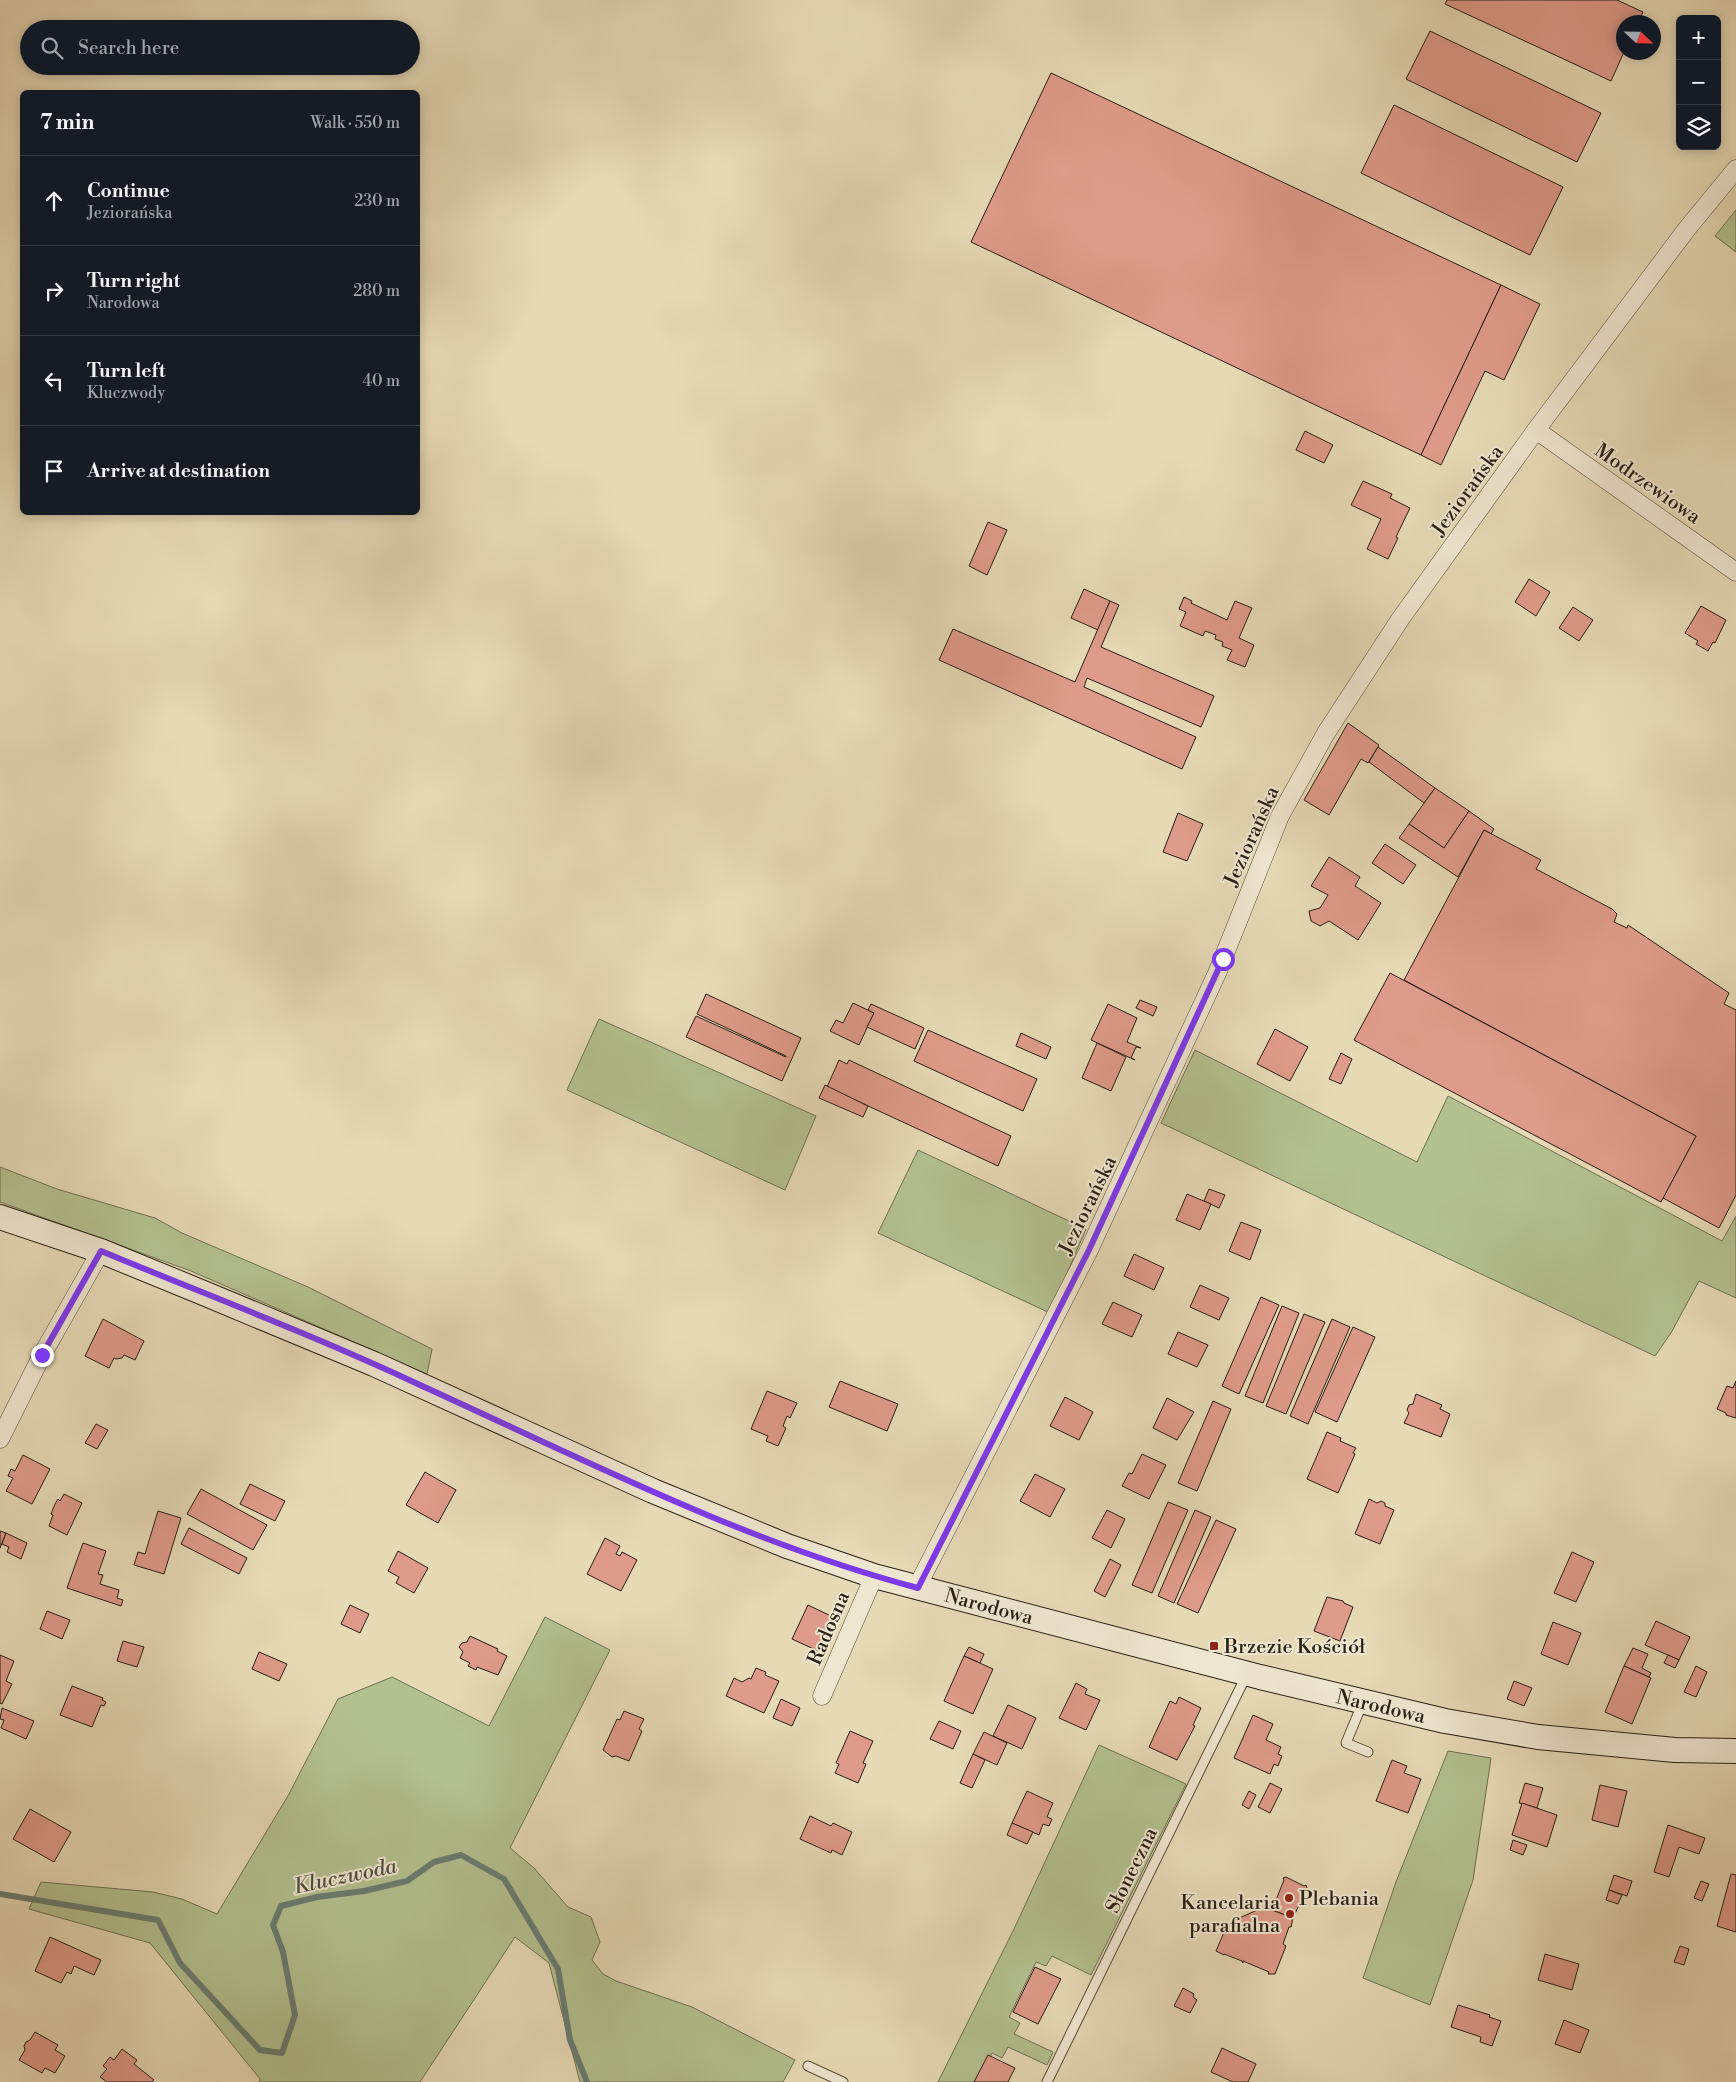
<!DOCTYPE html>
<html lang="en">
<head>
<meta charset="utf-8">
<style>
	:root { --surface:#171b24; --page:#20242c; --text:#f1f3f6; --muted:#9ea1a6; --line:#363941 }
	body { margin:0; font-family:"Libre Bodoni",serif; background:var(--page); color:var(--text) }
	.controls { position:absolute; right:15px; top:15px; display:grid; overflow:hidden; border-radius:8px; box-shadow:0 2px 12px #0003 }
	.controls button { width:45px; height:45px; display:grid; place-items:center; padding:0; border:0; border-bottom:1px solid var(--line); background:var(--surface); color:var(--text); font:25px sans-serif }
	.compass { position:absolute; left:1616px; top:15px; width:45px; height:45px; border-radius:50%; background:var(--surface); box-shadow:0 2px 12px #0003; rotate:112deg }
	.stop { position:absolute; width:15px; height:15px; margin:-11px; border:4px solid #7c3aed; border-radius:50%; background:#fff }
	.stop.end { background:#7c3aed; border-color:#fff; box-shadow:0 1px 5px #0008 }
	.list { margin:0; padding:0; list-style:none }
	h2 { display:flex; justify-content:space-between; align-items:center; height:65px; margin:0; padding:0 20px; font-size:21px }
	h2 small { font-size:16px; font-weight:400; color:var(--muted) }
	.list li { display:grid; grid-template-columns:32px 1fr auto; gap:15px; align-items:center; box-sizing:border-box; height:90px; padding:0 20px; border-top:1px solid var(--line) }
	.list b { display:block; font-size:19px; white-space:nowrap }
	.list p { margin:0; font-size:16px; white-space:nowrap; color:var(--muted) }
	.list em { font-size:16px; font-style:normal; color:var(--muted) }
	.icon { flex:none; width:28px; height:28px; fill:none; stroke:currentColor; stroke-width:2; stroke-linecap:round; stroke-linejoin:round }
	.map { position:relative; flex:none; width:1736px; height:2082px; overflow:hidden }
	.search { position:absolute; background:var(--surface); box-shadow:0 2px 12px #0003; left:20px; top:20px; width:400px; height:55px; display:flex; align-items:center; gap:12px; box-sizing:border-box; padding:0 18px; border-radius:28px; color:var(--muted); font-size:19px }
	.panel { position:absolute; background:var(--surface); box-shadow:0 2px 12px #0003; left:20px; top:90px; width:400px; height:425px; border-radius:8px }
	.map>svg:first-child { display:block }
	.green { fill:#b3c090; stroke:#6e7052 }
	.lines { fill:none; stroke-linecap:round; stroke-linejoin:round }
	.stream { stroke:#6a7c71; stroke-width:6 }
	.building { fill:#de9a8a; stroke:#291f14 }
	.lane-casing { stroke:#584e3c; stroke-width:11 }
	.street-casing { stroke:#584e3c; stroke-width:19 }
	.secondary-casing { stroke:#291f14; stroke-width:26 }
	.lane { stroke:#efe6d0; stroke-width:9 }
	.street { stroke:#efe6d0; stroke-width:18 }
	.secondary { stroke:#efe6d0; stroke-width:24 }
	.route { stroke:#7c3aed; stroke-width:6 }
	.poi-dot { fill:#8f2418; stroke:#efe6d0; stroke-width:2 }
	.labels { text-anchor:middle; stroke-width:4; stroke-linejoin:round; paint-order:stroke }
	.street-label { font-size:20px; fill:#291f14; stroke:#efe6d0 }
	.poi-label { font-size:20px; fill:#291f14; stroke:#efe6d0; text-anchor:start }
	.water-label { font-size:21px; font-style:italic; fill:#4a4e42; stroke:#efe6d0 }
</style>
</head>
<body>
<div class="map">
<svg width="1736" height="2082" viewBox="0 0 1736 2082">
	<rect width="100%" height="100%" fill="#e6d9b6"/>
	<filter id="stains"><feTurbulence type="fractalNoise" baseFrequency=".004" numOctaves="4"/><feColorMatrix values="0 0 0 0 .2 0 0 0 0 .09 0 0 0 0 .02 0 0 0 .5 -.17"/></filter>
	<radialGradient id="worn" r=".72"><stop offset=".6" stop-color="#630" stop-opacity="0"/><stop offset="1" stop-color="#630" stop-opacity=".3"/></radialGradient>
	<g class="green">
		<path d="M1736,210V252L1715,236Z"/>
		<path d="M599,1019L816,1116L785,1190L567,1090Z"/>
		<path d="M1195,1050L1417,1162L1448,1096L1722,1241L1736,1216V1298L1699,1281L1671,1333L1655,1356L1161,1123Z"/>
		<path d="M918,1150L1086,1229L1050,1313L878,1233Z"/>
		<path d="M0,1167L57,1189L155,1218L182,1233L308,1287L432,1349L427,1374L191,1271L0,1202Z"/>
		<path d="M545,1617L610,1650L510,1848L534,1868L568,1907L591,1917L600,1942L592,1960L603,1974L616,1981L692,2007L795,2060L783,2082H580L549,1963L515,1937L420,2082H259L260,2079L150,1943L29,1909L41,1882L153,1892L182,1899L217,1914L289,1794L338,1699L392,1677L489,1726Z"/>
		<path d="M1099,1745L1186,1784L1091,1975L1052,1956L1046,1966L1036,1962L1009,2017L1020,2023L1014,2034L1053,2052L1047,2065L1008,2047L1002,2058L992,2053L977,2082H938L1014,1929Z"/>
		<path d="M1448,1751L1491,1758L1473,1880L1430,2005L1363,1978L1396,1882Z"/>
	</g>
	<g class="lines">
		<path class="stream" d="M0,1894L158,1920L180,1963L260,2050L282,2053L295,2015L283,1952L273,1925L281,1906L317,1897L364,1891L407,1881L434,1862L461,1855L504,1879L558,1969L570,2040L587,2082"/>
	</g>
	<g class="building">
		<path d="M1447,0H1617L1643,12L1638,22H1624V52L1611,81L1445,4Z"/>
		<path d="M1430,31L1601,113L1577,162L1406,79Z"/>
		<path d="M1051,73L1501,285L1421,455L971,242Z"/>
		<path d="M1394,105L1563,187L1530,255L1361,173Z"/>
		<path d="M1501,285L1540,304L1504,380L1485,371L1441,465L1421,455Z"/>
		<path d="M1305,431L1333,445L1324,463L1296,450Z"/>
		<path d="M1363,481L1392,494L1390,498L1410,508L1396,537L1398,538L1388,559L1367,549L1381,519L1351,505Z"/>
		<path d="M988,522L1007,530L987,575L969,566Z"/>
		<path d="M1529,579L1550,592L1536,616L1515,602Z"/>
		<path d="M1084,589L1110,601L1098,630L1071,618Z"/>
		<path d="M1184,597L1192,601L1191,603L1227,620L1235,601L1252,608L1239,638L1254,645L1245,667L1227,660L1232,650L1222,646L1223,642L1215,639L1216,635L1205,631L1203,636L1180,626L1186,612L1179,609Z"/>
		<path d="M1110,601L1119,605L1101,647L1214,696L1201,727L1087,678L1084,687L1196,737L1182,769L939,660L953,629L1075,682Z"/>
		<path d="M1701,606L1726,620L1715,643L1713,642L1708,651L1696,644L1698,641L1685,633Z"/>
		<path d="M1573,607L1593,620L1579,641L1559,628Z"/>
		<path d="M1348,723L1379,745L1368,763L1361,759L1329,815L1304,800Z"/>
		<path d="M1378,747L1435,788L1424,803L1369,762Z"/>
		<path d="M1435,788L1469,811L1444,848L1409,824Z"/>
		<path d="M1469,811L1494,829L1491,834L1484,830L1458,877L1399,838L1409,824L1444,848Z"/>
		<path d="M1178,813L1203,824L1187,861L1163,852Z"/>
		<path d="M1484,830L1541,860L1536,869L1612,909L1617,914L1614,922L1627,928L1628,925L1729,993L1724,1004L1736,1010V1195L1719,1228L1663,1198L1696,1136L1404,980Z"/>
		<path d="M1385,844L1416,865L1403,884L1372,863Z"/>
		<path d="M1329,857L1360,877L1355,886L1381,903L1358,940L1329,921L1320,926L1311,921L1309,911L1320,908L1328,895L1311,886Z"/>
		<path d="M1390,973L1696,1136L1661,1202L1354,1040Z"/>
		<path d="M706,994L801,1038L782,1081L686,1037L696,1016L786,1057V1056L697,1014Z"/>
		<path d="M1140,1000L1157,1007L1153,1016L1136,1008Z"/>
		<path d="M853,1003L874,1013L859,1045L830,1031L836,1020L843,1023Z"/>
		<path d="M871,1004L924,1028L915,1049L867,1027L874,1013L868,1010Z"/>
		<path d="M1108,1004L1137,1018L1127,1042L1141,1048L1136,1047L1131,1058L1135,1060L1091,1040Z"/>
		<path d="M1275,1029L1308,1047L1290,1081L1257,1064Z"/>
		<path d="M928,1030L1037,1079L1023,1111L914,1061Z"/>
		<path d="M1021,1033L1051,1047L1046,1059L1016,1046Z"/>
		<path d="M1097,1043L1126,1057L1111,1091L1082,1078Z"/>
		<path d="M1341,1053L1352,1059L1341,1084L1329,1079Z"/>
		<path d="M839,1060L847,1064L849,1060L1011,1136L998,1166L827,1087Z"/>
		<path d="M825,1085L868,1106L863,1117L819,1098Z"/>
		<path d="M1209,1189L1225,1195L1219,1208L1204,1201Z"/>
		<path d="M1187,1194L1211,1204L1200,1230L1176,1220Z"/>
		<path d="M1241,1222L1261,1230L1250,1260L1229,1251Z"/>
		<path d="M1134,1254L1164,1268L1154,1290L1124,1276Z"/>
		<path d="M1200,1285L1229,1298L1219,1320L1190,1307Z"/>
		<path d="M1261,1297L1279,1305L1239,1394L1222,1386Z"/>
		<path d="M1113,1302L1142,1315L1132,1337L1102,1324Z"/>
		<path d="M1282,1306L1299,1313L1263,1403L1245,1396Z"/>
		<path d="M1304,1314L1325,1322L1286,1414L1266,1406Z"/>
		<path d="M103,1319L144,1341L135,1360L124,1355L122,1358L116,1359L114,1358L109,1368L85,1356Z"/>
		<path d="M1332,1319L1350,1327L1308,1424L1290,1416Z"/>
		<path d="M1353,1327L1375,1337L1337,1422L1315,1412Z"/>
		<path d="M1178,1332L1208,1345L1197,1367L1168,1354Z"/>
		<path d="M840,1381L898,1404L887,1431L829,1407Z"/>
		<path d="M1736,1381V1418L1726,1415V1413L1717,1409L1727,1386L1733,1388Z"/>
		<path d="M767,1391L797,1403L790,1418L787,1416L783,1426L786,1428L778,1446L766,1441L768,1436L751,1429Z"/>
		<path d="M1416,1394L1442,1405L1440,1409L1450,1414L1441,1437L1404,1423L1409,1413L1407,1410L1409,1405L1413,1404Z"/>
		<path d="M1065,1397L1093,1412L1079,1440L1050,1426Z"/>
		<path d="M1167,1398L1194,1412L1177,1440L1153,1428Z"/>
		<path d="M1213,1401L1231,1409L1197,1491L1178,1483Z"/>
		<path d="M96,1424L108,1430L97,1449L85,1443Z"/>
		<path d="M1327,1432L1341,1438L1340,1441L1356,1448L1353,1453L1355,1454L1338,1493L1307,1479Z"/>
		<path d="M1142,1454L1166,1465L1149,1499L1122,1486L1129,1473L1132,1474Z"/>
		<path d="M23,1455L50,1469L32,1504L6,1491L13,1478L8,1476L11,1469L15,1471Z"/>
		<path d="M425,1472L456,1490L438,1523L406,1505Z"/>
		<path d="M1035,1474L1065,1489L1050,1517L1020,1501Z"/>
		<path d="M250,1484L285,1501L275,1521L240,1504Z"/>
		<path d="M201,1489L267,1525L253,1550L187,1514Z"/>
		<path d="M64,1494L82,1503L67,1535L49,1526L53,1515L51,1514L55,1504L58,1499L60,1501Z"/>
		<path d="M1369,1499L1377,1503L1381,1501L1385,1503V1506L1394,1510L1380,1544L1355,1534Z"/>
		<path d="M1168,1502L1188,1510L1152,1593L1132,1585Z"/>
		<path d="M1107,1510L1125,1519L1111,1548L1092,1538Z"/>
		<path d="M1195,1510L1211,1517L1174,1603L1158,1596Z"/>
		<path d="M158,1511L181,1518L164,1574L134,1565L138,1552L145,1554Z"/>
		<path d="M1216,1520L1236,1529L1198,1613L1177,1604Z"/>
		<path d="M189,1528L247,1558L239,1574L181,1544Z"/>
		<path d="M0,1531L6,1533L0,1548Z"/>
		<path d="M6,1533L27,1543L21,1559L7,1552L9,1547L2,1544Z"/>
		<path d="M605,1538L620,1546L616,1554L620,1556L622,1552L637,1560L621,1591L587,1574Z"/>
		<path d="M83,1543L106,1551L98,1574L103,1575L100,1584L119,1590L117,1598L123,1600L121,1606L67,1588Z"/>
		<path d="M398,1551L428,1568L414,1593L396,1583L399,1577L388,1571Z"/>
		<path d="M1572,1552L1594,1562L1576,1602L1554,1593Z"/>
		<path d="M1110,1559L1121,1565L1105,1597L1094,1591Z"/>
		<path d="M1327,1597L1343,1601L1344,1603L1353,1607L1340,1641L1314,1631Z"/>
		<path d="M350,1605L369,1614L360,1633L341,1624Z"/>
		<path d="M808,1605L833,1617L818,1651L792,1639Z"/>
		<path d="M47,1611L70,1620L62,1639L40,1629Z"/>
		<path d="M1656,1621L1690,1637L1679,1660L1645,1645Z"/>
		<path d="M1553,1622L1581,1633L1568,1665L1541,1654Z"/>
		<path d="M470,1636L498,1649L497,1651L507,1656L498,1675L477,1667L476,1670L468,1666L470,1663L460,1658L463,1652L459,1647L462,1643L467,1642Z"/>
		<path d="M123,1641L144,1647L137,1667L117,1661Z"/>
		<path d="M969,1647L984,1654L980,1663L964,1656Z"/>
		<path d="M1633,1648L1648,1654L1642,1668L1651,1673L1649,1677L1624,1666Z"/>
		<path d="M259,1652L287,1664L279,1681L252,1669Z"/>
		<path d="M0,1655L14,1661L6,1681L12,1684L2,1704L0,1703Z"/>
		<path d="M1668,1655L1679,1660L1675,1668L1664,1663Z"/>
		<path d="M964,1656L993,1669L973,1714L944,1701Z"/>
		<path d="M1624,1666L1651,1678L1632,1724L1605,1712Z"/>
		<path d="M1696,1666L1707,1672L1696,1697L1684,1692Z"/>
		<path d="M756,1668L766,1672L765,1675L779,1681L764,1713L726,1696L734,1678L742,1682L749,1678L751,1679Z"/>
		<path d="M1514,1681L1532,1688L1524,1706L1507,1699Z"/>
		<path d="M1076,1683L1087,1689L1085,1694L1100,1700L1086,1730L1059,1718Z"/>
		<path d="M72,1686L103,1698L102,1700L106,1702L104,1706L101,1705L92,1727L60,1715Z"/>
		<path d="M1179,1697L1201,1708L1193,1725L1195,1726L1177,1760L1149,1747L1170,1701L1176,1704Z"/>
		<path d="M781,1699L800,1708L792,1726L773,1718Z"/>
		<path d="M1008,1705L1036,1718L1022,1749L993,1736Z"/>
		<path d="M2,1708L34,1721L26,1739L1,1728L4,1720L0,1719Z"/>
		<path d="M624,1711L644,1719L639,1729L642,1731L629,1761L616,1756L612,1757L603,1750L617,1719L620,1720Z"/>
		<path d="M1253,1715L1273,1724L1266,1740L1281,1747L1278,1754L1282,1756L1278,1766L1274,1764L1270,1774L1234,1758Z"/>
		<path d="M939,1721L961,1731L953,1749L930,1739Z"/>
		<path d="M850,1731L873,1741L863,1763L866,1764L858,1783L835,1773L839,1764L836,1763Z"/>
		<path d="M984,1732L1007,1743L997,1765L973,1754Z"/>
		<path d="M973,1754L985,1760L972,1788L960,1783Z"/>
		<path d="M1392,1760L1407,1766L1404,1773L1421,1779L1408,1813L1376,1801Z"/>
		<path d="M1270,1783L1282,1789L1270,1813L1258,1807Z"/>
		<path d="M1525,1783L1543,1788L1537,1808L1519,1803Z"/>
		<path d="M1600,1785L1627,1791L1618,1827L1592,1820Z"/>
		<path d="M1027,1791L1053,1803L1047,1817L1052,1819L1049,1826L1043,1824L1039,1835L1012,1823Z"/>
		<path d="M1249,1791L1256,1795L1249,1809L1242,1805Z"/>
		<path d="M1522,1803L1557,1815L1547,1847L1512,1835Z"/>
		<path d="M30,1809L71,1832L54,1862L13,1839Z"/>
		<path d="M810,1816L831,1826L833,1823L852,1832L842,1855L832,1850L831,1853L800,1839Z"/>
		<path d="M1012,1823L1033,1832L1027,1844L1007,1835Z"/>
		<path d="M1668,1825L1705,1838L1699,1854L1679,1847L1669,1877L1654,1872Z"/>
		<path d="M1513,1840L1527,1845L1523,1855L1510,1850Z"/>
		<path d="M1731,1874L1736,1875V1932L1717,1926Z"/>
		<path d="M1614,1875L1632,1881L1627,1896L1609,1890Z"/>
		<path d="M1286,1877L1304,1886L1306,1885L1307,1888L1293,1918L1272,1910L1284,1880L1283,1878Z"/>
		<path d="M1701,1881L1709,1884L1702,1901L1694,1898Z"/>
		<path d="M1609,1890L1622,1895L1618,1904L1606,1900Z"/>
		<path d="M1264,1907L1293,1918L1291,1927H1289L1283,1944L1286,1946L1275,1974H1268L1269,1972L1243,1961V1963L1242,1961L1224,1954V1955L1216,1951L1228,1923Z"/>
		<path d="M50,1937L101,1960L94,1975L74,1966L71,1974L67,1972L61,1983L35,1971Z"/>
		<path d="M1680,1946L1689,1949L1684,1965L1674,1962Z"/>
		<path d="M1545,1954L1579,1964L1572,1990L1538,1980Z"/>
		<path d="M1035,1967L1061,1979L1038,2024L1013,2012Z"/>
		<path d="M1183,1988L1194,1994L1193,1997L1197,2000L1190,2013L1174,2006Z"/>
		<path d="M1458,2005L1490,2015L1489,2017L1501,2021L1492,2046L1480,2042L1481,2037L1451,2027Z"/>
		<path d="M1564,2020L1589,2030L1580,2053L1555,2044Z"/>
		<path d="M35,2032L58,2045L55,2050L65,2056L55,2073L45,2068L42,2073L19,2060L25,2050L24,2046L26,2042L30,2040Z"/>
		<path d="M1222,2048L1256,2064L1248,2082H1233L1211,2072Z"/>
		<path d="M122,2049L137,2060L134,2064L154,2080L152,2082H107L100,2077L107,2069L103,2066L110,2057L114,2060Z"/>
		<path d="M988,2055L1015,2068L1008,2082H974Z"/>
	</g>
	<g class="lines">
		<g class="lane-casing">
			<g id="lane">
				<path d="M1363,1702L1346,1743L1368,1752"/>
				<path d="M808,2066L843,2082"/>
				<path d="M1047,2082L1247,1674"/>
			</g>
		</g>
		<g class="street-casing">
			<g id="street">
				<path d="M1536,430L1736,572"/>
				<path d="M0,1439L42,1355L101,1251"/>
				<path d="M917,1587L1089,1250L1218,971L1280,816L1326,733L1401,618L1536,430L1686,230L1736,169"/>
				<path d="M822,1696L874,1576"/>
			</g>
		</g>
		<g class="secondary-casing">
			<path id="secondary" d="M0,1217L101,1251L201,1292L374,1364L653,1491L787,1546L874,1576L1260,1677L1445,1721L1538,1737L1675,1750L1736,1751"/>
		</g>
		<use href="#lane" class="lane"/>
		<use href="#street" class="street"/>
		<use href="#secondary" class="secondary"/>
	</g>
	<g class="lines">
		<path class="route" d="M42,1355L101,1251C207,1295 316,1336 420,1385C583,1459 744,1542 918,1588L1089,1250L1223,959"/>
	</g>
	<g class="poi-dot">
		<rect x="1209" y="1641" width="10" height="10" rx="2.5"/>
		<circle cx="1289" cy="1898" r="5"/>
		<circle cx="1290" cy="1914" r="5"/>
	</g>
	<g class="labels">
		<g class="street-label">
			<text transform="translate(1648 483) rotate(35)" y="7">Modrzewiowa</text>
			<text transform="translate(1467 490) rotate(-54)" y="7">Jeziorańska</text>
			<text transform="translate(1251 836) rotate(-66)" y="7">Jeziorańska</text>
			<text transform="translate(1087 1205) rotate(-64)" y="7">Jeziorańska</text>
			<text transform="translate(989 1606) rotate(15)" y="7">Narodowa</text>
			<text transform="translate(828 1628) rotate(-67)" y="7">Radosna</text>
			<text transform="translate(1381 1706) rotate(13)" y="7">Narodowa</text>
			<text transform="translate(1131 1870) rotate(-64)" y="7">Słoneczna</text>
		</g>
		<g class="poi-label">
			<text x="1224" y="1653">Brzezie Kościół</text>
			<text x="1299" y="1905">Plebania</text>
			<text x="1280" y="1909" text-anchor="end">Kancelaria<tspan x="1280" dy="23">parafialna</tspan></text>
		</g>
		<g class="water-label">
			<text transform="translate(345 1876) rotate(-12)" y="7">Kluczwoda</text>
		</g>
	</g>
	<rect width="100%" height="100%" filter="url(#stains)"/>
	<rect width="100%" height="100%" fill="url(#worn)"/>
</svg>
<div class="controls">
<button>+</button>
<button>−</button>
<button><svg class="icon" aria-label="layers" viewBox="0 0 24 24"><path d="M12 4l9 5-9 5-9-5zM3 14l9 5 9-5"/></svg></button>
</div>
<svg class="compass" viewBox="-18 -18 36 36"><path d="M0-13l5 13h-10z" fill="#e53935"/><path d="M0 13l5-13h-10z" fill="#9ea1a6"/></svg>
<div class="stop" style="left:1223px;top:959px"></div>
<div class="stop end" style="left:42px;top:1355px"></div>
<div class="search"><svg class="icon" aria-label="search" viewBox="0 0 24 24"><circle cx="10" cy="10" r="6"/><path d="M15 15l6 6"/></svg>Search here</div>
<section class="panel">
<h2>7 min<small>Walk · 550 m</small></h2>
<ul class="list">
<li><svg class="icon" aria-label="ahead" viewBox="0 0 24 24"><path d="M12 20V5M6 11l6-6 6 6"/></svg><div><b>Continue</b><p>Jeziorańska</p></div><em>230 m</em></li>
<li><svg class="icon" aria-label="right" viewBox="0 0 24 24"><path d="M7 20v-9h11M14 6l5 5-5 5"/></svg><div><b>Turn right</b><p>Narodowa</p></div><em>280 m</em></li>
<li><svg class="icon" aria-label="left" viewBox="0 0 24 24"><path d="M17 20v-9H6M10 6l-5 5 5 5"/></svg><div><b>Turn left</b><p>Kluczwody</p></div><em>40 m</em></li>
<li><svg class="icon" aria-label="arrive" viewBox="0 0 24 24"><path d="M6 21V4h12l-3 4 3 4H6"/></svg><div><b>Arrive at destination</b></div></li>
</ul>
</section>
</div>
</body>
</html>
